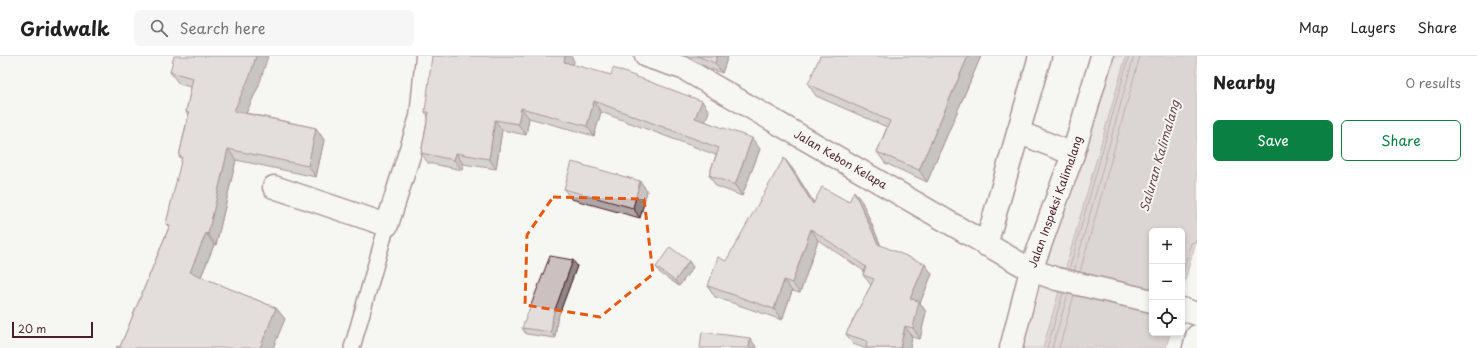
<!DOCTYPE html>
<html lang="en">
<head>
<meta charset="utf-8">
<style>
	:root { --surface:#fff; --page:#f6f6f6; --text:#222; --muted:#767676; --line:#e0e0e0; --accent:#0b8043 }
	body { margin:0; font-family:"Playpen Sans",sans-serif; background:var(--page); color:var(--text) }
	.controls { position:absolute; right:12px; bottom:12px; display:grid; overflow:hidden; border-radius:6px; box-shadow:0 2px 6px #0003 }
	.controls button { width:36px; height:36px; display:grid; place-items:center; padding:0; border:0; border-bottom:1px solid var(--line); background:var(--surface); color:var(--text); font:20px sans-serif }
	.scale { position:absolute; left:12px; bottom:10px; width:81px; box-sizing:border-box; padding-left:4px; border:2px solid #4a1f2b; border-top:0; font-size:11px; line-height:14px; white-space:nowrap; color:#4a1f2b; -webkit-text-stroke:3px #f6f6f2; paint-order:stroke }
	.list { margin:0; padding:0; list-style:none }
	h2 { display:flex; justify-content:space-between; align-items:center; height:52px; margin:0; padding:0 16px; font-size:17px }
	h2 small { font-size:13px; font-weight:400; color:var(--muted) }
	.actions { display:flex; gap:8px; padding:12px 16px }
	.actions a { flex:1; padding:9px 0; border:1px solid var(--accent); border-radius:6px; text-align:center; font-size:14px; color:var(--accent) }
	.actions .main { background:var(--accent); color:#fff }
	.icon { flex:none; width:22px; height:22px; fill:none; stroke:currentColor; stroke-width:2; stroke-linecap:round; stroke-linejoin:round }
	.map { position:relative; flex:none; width:1197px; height:292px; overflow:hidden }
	header { display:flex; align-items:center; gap:24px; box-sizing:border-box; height:56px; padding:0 20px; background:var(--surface); border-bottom:1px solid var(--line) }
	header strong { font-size:19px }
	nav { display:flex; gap:22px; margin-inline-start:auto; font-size:14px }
	.search { width:280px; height:36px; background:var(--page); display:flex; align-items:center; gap:10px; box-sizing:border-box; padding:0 14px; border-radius:6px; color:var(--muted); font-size:15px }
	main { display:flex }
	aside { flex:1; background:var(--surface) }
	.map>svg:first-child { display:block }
	.green { fill:#ddd6d5; stroke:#947a80 }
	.water { fill:#bbadae; stroke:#8e747a }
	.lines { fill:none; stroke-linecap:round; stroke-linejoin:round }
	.shore { stroke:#77585f; stroke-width:1 }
	.lane-casing { stroke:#4a1f2b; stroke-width:18 }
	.street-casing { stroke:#4a1f2b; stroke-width:25 }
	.secondary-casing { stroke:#4a1f2b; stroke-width:25 }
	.primary-casing { stroke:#4a1f2b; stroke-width:25 }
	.lane { stroke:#f6f6f2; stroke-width:15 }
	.street { stroke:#f6f6f2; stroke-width:22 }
	.secondary { stroke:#f6f6f2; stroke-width:22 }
	.primary { stroke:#f6f6f2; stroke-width:22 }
	.wall { fill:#afa6a5; stroke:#4a1f2b }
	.shaded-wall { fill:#8f8786; stroke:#4a1f2b }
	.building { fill:#ccc1c0; stroke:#4a1f2b }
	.marked { fill:none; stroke:#e8590c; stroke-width:3; stroke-dasharray:8 5; stroke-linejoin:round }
	.labels { text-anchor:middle; stroke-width:4; stroke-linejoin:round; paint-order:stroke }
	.street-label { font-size:11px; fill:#4a1f2b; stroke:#f6f6f2 }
	.water-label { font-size:12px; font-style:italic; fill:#6c4a52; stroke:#f6f6f2 }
</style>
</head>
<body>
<header>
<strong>Gridwalk</strong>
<div class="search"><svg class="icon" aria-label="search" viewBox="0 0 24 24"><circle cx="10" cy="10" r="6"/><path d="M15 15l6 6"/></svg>Search here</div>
<nav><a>Map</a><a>Layers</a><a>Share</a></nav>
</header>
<main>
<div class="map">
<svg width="1197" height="292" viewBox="0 0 1197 292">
	<rect width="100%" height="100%" fill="#f6f6f2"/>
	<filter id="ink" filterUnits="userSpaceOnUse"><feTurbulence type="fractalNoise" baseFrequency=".025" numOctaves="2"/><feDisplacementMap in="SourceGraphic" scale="8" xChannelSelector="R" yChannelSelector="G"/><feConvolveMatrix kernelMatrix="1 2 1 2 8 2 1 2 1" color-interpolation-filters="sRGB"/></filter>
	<g filter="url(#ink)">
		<path class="green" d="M1102,0H1126L1043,292H1011Z"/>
		<path class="water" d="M1126,0H1197V182L1182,235V175H1152V277H1170L1166,292H1043Z"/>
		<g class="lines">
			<g class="shore">
				<path d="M1069,214L1129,0"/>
				<path d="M1074,215L1134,0"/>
				<path d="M1080,216L1140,0"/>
				<path d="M1182,220L1191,187L1197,185"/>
				<path d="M1047,292L1063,237"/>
				<path d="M1052,292L1068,238"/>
				<path d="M1059,292L1074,239"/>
			</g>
			<g class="lane-casing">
				<path id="lane" d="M352,292L387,169"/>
			</g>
			<g class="street-casing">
				<g id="street">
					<path d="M274,131L387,169L421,61L427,0"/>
					<path d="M986,189L1040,0"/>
					<path d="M1031,214L1057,223L1152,245"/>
					<path d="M1182,253L1197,258"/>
					<path d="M1194,292L1197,280"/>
				</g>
			</g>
			<g class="secondary-casing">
				<g id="secondary">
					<path id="s1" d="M646,0L683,12L1031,214"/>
				</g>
			</g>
			<g class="primary-casing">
				<g id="primary">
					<path d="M1018,76L1073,98"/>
					<path id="s2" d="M1011,292L1031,214L1073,98L1102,0"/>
				</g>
			</g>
			<use href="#lane" class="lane"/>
			<use href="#street" class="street"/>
			<use href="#secondary" class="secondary"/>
			<use href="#primary" class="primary"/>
		</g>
		<g class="wall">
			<path d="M685,0H728L722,17L708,12Z"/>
			<path d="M981,0L927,126L885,107L877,96L887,71L816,40L808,28Z"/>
			<path d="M574,5L573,9L709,55L705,65L760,93L742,140L716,130L709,119L716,99L601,56L594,80L529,62L526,79L502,74L496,113L463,108L462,114L428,107L421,97L428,60L425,56Z"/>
			<path d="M170,16L259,29L246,57L316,72L324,84L316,121L236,104L216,189H214L201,221L276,252L285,263L120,291L169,171L166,168L182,104L179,100L188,59L186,56L191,31L179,28Z"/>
			<path d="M792,112L814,147L862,146L881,190L932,218L920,247L926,256L920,283L912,281L910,292H864L853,288L846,278L871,229L863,219L864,215L818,184L800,237L792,235L782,264L715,241L708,230Z"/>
			<path d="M640,125L647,135L640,162L571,143L564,133Z"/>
			<path d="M577,210L557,264L555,282L526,278L522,272Z"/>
			<path d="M656,211H693L679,230L660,217Z"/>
		</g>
		<g class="shaded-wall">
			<path d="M256,0H268L259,29L242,66L234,55Z"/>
			<path d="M565,0H571L574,5L571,17L564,6Z"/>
			<path d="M717,0H728L722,17L715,7Z"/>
			<path d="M968,0H981L927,126L919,114Z"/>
			<path d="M594,45L601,56L594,80L587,70Z"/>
			<path d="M702,45L709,55L703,72L695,62Z"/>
			<path d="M521,52L529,62L526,79L518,68Z"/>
			<path d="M495,64L502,74L496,113L489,103Z"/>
			<path d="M316,72L324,84L316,121L308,110Z"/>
			<path d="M752,82L760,93L742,140L735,129Z"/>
			<path d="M228,93L236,104L216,189L208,178Z"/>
			<path d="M456,97L463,108L462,114L454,104Z"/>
			<path d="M784,102L792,112L821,158L813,148Z"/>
			<path d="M640,125L647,135L640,162L633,152Z"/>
			<path d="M854,135L862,146L885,199L878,188Z"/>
			<path d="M811,173L818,184L800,237L792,227Z"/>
			<path d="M206,177L214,189L198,228L190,216Z"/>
			<path d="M573,204L577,210L557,264L555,282L551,276L553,259Z"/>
			<path d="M689,205L693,211L679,230L675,225Z"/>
			<path d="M925,208L932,218L920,247L926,256L920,283L913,272L910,243Z"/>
			<path d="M784,224L792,235L782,264L774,253Z"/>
			<path d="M276,252L285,263L273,292H260Z"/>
			<path d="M905,270L912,281L910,292H900Z"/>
			<path d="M750,282L757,292H749Z"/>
		</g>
		<g class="building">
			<path d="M174,0H256L251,17L234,55L316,72L308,110L228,93L208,178L206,177L190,216L276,252L260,292H116L117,290L120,291L170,169L166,168L182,101L179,100L189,57L186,56L193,22L170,16Z"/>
			<path d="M432,0H565L564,6L611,19L613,12L702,45L695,62L752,82L735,129L709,119L719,92L594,45L587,70L521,52L518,68L495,64L489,103L456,97L454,104L421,97L429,56H425Z"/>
			<path d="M697,0H717L715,7Z"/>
			<path d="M820,0H968L919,114L877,96L890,65L808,28Z"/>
			<path d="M784,102L813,148L822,131L849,146L854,135L878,188L925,208L910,243L919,245L913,272L905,270L900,292H866L867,285L846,278L874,223L863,219L866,211L811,173L792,227L784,224L774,253L708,230L718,201L726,205Z"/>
			<path d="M572,106L640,125L633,152L564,133Z"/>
			<path d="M670,191L689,205L675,225L656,211Z"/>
			<path d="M550,200L573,204L553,259L551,276L522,272Z"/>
			<path d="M702,276L750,282L749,292H700Z"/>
		</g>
	</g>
	<path d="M0 0H1197V292H0ZM553,141L644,143L653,218L600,261L525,249L527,179Z" fill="#f6f6f2" fill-opacity=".55" fill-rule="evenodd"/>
	<path class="marked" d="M553,141L644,143L653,218L600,261L525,249L527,179Z"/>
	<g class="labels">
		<g class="street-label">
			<text dy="4" stroke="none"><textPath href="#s1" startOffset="221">Jalan Kebon Kelapa</textPath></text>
			<text dy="4" stroke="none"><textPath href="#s2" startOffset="153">Jalan Inspeksi Kalimalang</textPath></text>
		</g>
		<g class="water-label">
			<text transform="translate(1160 100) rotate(-74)" y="4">Saluran Kalimalang</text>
		</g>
	</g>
</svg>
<div class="controls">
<button>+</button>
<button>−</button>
<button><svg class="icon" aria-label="locate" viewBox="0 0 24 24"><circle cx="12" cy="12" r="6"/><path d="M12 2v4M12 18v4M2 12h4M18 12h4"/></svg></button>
</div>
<div class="scale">20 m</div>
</div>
<aside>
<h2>Nearby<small>0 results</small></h2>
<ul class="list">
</ul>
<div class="actions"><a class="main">Save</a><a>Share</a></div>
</aside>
</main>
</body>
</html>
